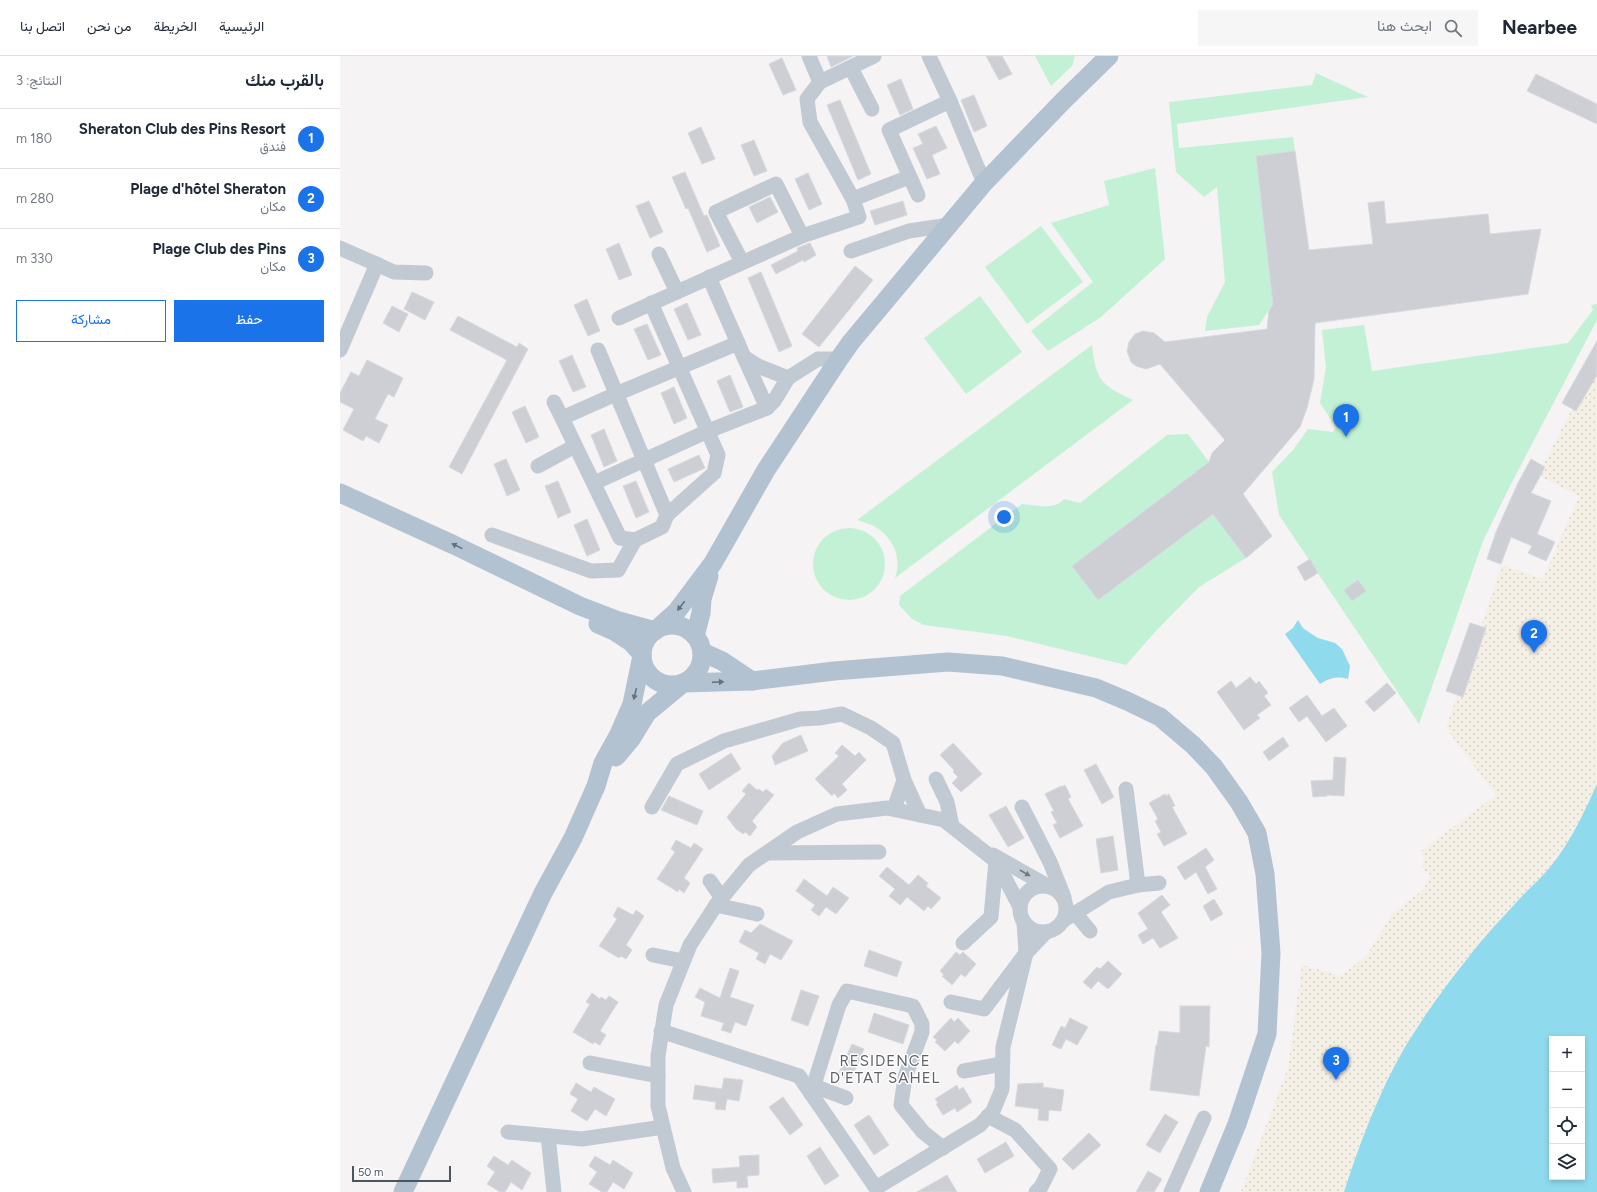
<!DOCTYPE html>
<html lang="ar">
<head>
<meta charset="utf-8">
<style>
	:root { --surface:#fff; --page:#f6f6f7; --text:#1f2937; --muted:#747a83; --line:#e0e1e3; --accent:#1a73e8 }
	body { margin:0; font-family:Figtree,Vazirmatn,sans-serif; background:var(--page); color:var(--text); direction:rtl }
	.controls { position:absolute; right:12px; bottom:12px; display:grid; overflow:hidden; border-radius:0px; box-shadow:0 2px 6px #0003 }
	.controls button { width:36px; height:36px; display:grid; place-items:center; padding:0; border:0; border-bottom:1px solid var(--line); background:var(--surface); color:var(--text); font:20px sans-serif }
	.scale { position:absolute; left:12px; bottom:10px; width:99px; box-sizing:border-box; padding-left:4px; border:2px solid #4a5661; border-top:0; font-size:11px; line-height:14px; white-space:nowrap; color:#4a5661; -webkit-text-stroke:3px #fff; paint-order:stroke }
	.you { position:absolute; left:664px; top:461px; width:14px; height:14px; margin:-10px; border:3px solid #fff; border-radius:50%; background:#1a73e8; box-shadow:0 0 0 6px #1a73e833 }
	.badge { display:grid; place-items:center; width:26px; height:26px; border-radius:50%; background:var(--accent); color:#fff; font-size:13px; font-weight:700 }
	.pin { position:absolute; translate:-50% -33px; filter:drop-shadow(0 1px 2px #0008) }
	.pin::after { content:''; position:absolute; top:21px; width:14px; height:12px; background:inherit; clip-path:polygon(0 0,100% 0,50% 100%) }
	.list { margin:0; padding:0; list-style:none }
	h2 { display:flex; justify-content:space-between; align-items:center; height:52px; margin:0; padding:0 16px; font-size:17px }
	h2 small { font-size:13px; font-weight:400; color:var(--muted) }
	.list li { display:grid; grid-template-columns:26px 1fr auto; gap:12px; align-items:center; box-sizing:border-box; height:60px; padding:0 16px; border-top:1px solid var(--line) }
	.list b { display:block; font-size:15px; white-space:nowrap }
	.list p { margin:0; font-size:13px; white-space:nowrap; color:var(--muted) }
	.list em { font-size:13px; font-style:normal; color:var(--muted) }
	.actions { display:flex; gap:8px; padding:12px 16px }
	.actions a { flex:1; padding:9px 0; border:1px solid var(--accent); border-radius:0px; text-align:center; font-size:14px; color:var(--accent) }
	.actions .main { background:var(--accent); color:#fff }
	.icon { flex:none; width:22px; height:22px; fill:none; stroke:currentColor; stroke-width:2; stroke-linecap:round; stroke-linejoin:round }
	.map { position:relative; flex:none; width:1257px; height:1136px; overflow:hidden; direction:ltr }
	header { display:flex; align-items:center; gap:24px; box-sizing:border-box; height:56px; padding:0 20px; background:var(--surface); border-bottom:1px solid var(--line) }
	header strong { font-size:19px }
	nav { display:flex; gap:22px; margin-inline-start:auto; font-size:14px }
	.search { width:280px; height:36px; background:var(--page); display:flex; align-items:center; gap:10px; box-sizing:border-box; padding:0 14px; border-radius:0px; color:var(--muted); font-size:15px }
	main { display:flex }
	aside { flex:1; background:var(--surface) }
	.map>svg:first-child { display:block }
	.green { fill:#c3f1d5 }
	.sand { fill:url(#sand-dots) }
	.water { fill:#90daee; fill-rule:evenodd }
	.building { fill:#cdcfd5; stroke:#d7d9de }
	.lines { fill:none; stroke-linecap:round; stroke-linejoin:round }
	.minor { stroke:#c1cad2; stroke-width:15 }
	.major { stroke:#b3c2d1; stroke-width:19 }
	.oneway { fill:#64717d }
	.oneway2 { fill:#6e7983 }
	.labels { text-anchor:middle; stroke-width:3; stroke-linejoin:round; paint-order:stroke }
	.neighbourhood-label { font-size:15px; letter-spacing:1px; fill:#5f6368; stroke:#fff }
</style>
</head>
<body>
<header>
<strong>Nearbee</strong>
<div class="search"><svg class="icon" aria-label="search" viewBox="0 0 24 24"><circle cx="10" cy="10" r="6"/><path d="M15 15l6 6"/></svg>ابحث هنا</div>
<nav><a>الرئيسية</a><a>الخريطة</a><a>من نحن</a><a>اتصل بنا</a></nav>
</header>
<main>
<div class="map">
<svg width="1257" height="1136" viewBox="0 0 1257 1136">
	<defs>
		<pattern id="sand-dots" width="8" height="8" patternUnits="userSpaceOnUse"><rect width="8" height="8" fill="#f5f0e5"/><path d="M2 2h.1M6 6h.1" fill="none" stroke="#d4d0c7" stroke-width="1.8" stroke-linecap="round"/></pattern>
	</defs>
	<rect width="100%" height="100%" fill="#f5f3f3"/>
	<g class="green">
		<path d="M695,0H735L732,10L711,30Z"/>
		<path d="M976,17L1028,41L837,68L839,92L953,81L955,95L916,100L933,248L919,269L865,275L867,261L885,226L877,131L864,141L836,116L829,46L972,29Z"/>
		<path d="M815,112L825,203L761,261L708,295L691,275L753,226L711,167L769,149L764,125Z"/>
		<path d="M701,170L743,226L687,268L645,211Z"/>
		<path d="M640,240L682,296L626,338L584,282Z"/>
		<path d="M1257,248V264L1170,430L1143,485L1079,668L939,459L932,416L953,394L968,373L993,376L996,371L980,347L986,311L982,274L1024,269L1032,315L1228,287L1253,254L1251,249Z"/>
		<path d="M752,289C756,325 761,329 793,344L555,522C562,503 554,483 537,472C531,468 523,466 517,464Z"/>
		<path d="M848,378L869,406L732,510L758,544L873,458L906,502L859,531L815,576L786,609L667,580L584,569L572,563L559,549L560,540L682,448C695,449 715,455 724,443L740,447L827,379Z"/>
		<circle cx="509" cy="508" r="36"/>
	</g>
	<path class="sand" d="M1257,304V728C1244,757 1231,785 1211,810C1204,819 1195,827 1186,836C1166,857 1146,879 1128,902C1105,930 1084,960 1065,991C1039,1036 1020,1086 1004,1136H901L948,1012L962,909L1001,920L1027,899L1053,857L1084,833L1090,819L1082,812L1084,804L1081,795L1156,739L1106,672L1162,509L1203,523L1239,440L1198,419Z"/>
	<g class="water">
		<path d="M958,564L963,572L970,577L978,582L995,587L1002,593L1010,610L1008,623C996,620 990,622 980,628L945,578L953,572Z"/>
		<path d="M1257,728V1136H1004C1020,1086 1039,1036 1065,991C1084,960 1105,930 1128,902C1145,879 1165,859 1184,838C1193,829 1203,820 1211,810C1231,785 1244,757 1257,728ZM1212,983H1242V1121H1212Z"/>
	</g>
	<g class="building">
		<path d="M487,0H513L491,11Z"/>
		<path d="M646,0H662L672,18L659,24Z"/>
		<path d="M442,2L456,34L443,39L429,8Z"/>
		<path d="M1196,18L1257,48V68L1187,35Z"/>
		<path d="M561,23L573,53L560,59L547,29Z"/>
		<path d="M634,39L647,70L634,76L621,44Z"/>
		<path d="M500,44L531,118L518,124L487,49Z"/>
		<path d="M596,70L607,92L592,99L600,118L587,123L573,92L583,88L578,78Z"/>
		<path d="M361,71L375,103L362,108L348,77Z"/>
		<path d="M414,84L427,115L414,120L401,89Z"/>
		<path d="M955,95L969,194L1033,188L1028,147L1044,145L1046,168L1148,158L1150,178L1201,173L1188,238L975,267L974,323L967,352L960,371L903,438L932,480L906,502L873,458L758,544L732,510L869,406L872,397L885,384L820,308L806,313L796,310L791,306L787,295L789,286L795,278L803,275L814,277L825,286L927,273L929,255L933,248L916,100Z"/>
		<path d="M345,116L364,160L367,159L380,190L367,196L348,152L346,153L332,121Z"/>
		<path d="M468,117L482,148L469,154L455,123Z"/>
		<path d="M430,141L438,156L417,167L409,151Z"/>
		<path d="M309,145L323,176L310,182L296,150Z"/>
		<path d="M563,145L567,159L535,169L530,155Z"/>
		<path d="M279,187L292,219L279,224L266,193Z"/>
		<path d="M470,187L476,199L464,206L463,204L436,218L431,209L458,195L457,192Z"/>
		<path d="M515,210L533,224L479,291L462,278Z"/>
		<path d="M421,216L452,290L439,296L408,222Z"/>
		<path d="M72,236L94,246L85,264L64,253Z"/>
		<path d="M247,243L260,275L248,280L234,249Z"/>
		<path d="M347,247L361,279L348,284L334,253Z"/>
		<path d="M52,250L68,258L59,276L43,267Z"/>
		<path d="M118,260L177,291L179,287L188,293L122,418L109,411L167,304L110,274Z"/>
		<path d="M307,268L321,299L308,304L294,273Z"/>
		<path d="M1257,285V319L1236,355L1222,347Z"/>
		<path d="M232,299L246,331L233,336L219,305Z"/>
		<path d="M27,304L63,322L54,341L48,338L35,363L48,369L39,387L26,380L23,385L3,374L14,353L0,346V337L11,316L19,320Z"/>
		<path d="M390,319L403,351L390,356L377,325Z"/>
		<path d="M334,331L347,362L334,368L321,337Z"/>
		<path d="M185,350L199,381L186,387L172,356Z"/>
		<path d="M264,373L277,405L264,411L251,379Z"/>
		<path d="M359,399L365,412L334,426L328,413Z"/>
		<path d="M166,403L180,434L167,440L154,408Z"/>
		<path d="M1191,403L1205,411L1191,437L1211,445L1197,478L1215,486L1206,505L1188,497L1192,490L1171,481L1161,508L1147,503L1156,476L1178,427Z"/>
		<path d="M218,425L231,456L218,462L205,430Z"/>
		<path d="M296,425L309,456L296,462L283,430Z"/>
		<path d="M247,463L260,494L247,500L234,469Z"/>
		<path d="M970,503L978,517L965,525L957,511Z"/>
		<path d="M1018,524L1026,535L1012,545L1004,534Z"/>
		<path d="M1130,567L1146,572L1123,641L1106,635Z"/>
		<path d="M910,621L916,628L919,625L928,637L924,640L931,649L917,659L920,662L904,674L877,636L891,625L896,632Z"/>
		<path d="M1047,627L1056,637L1034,656L1025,646Z"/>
		<path d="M967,639L982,660L994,652L1007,670L986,686L967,660L959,666L949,652Z"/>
		<path d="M461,679L468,695L435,709L432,700L443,687Z"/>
		<path d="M943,681L949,690L929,705L923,696Z"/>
		<path d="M613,687L642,718L621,736L612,727L618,721L613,716L614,714L600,699Z"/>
		<path d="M502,689L515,700L519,696L526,704L502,728L507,734L498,742L494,737L492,740L475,723L499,700L495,697Z"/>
		<path d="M391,697L401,713L369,734L359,718Z"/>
		<path d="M994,701L1006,702L1004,740L987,739V740L973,741L971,725L993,724Z"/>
		<path d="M756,708L774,741L762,748L744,714Z"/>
		<path d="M409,727L417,734L418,733L423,736L426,733L434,739L412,765L417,771L410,780L405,776L403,778L396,773L387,761L406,738L402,735Z"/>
		<path d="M725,729L731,741L728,743L743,770L720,782L713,769L717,767L711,756L714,755L705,738L721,730V731Z"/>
		<path d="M825,738L826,740L829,738L835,750L832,751L847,778L824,790L817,778L821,776L815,765L818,763L809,747Z"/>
		<path d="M329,740L363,755L357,769L321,754Z"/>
		<path d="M666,750L684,782L668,791L649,759Z"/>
		<path d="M773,780L778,814L761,817L756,783Z"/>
		<path d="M336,784L351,792L354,787L363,793L344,822L350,827L344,837L339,833L338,836L317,823L335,796L331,793Z"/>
		<path d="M866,792L874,804L865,811L877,833L868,838L856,816L845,824L837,811Z"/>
		<path d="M547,811L569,829L578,819L588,827L586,830L601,842L591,853L588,850L584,855L567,841L560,849L549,840L555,833L539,820Z"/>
		<path d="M464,823L487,840L493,831L509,842L496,858L486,851L479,860L471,854L475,849L456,835Z"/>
		<path d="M822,839L830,849L821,856L838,882L820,892L813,882L803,888L798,879L808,873L798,857Z"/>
		<path d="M874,843L883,858L871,865L863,850Z"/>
		<path d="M278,851L293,859L296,854L304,860L286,889L292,894L286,903L281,900L279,902L259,890L277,863L273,860Z"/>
		<path d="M420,868L453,885L441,904L430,898L425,908L416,903L419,897L399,886L405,874L411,877Z"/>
		<path d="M529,894L562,906L557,921L524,910Z"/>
		<path d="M616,896L620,899L623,896L636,908L625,921L621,918L612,929L602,920L604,919L600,915Z"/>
		<path d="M768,905L782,918L768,933L758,925L751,933L743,926L757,911L760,913Z"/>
		<path d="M390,912L399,915L390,941L414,949L406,970L395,966L391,977L381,974L384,967L361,960L365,946L355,941L360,932L380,942Z"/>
		<path d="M461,934L479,940L468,970L451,964Z"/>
		<path d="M252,937L260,943L261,941L266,944L269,940L278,946L260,975L266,979L260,989L254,986L253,988L233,976L250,948L246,946Z"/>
		<path d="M840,950H870L869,991L866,990L859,1040L810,1034L816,989H817L819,975L840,977Z"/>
		<path d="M534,957L569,969L563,988L528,976Z"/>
		<path d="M611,962L614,966L618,962L630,975L618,988L615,985L605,995L595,986L597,984L593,981Z"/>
		<path d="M730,962L748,971L737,989L726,983L721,993L712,989L721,970L725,972Z"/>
		<path d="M512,988L524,993L511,1024L498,1019Z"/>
		<path d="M384,1022L403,1024L399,1045L387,1043L385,1054L375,1053L376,1046L353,1043L355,1029L382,1033Z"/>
		<path d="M236,1027L251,1036L254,1031L275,1043L266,1060L255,1053L247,1065L231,1055L238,1043L230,1038Z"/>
		<path d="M703,1027V1031L724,1034L721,1055L709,1054L708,1065L698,1064L699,1053L675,1050L678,1028Z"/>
		<path d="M617,1029L619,1034L623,1031L632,1046L617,1056L615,1052L603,1059L596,1048L598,1047L595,1043Z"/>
		<path d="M443,1041L463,1069L450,1079L429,1051Z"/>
		<path d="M825,1058L838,1066L820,1097L806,1089Z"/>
		<path d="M529,1059L549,1089L534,1099L514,1069Z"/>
		<path d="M749,1077L761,1089L733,1114L722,1103Z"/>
		<path d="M666,1086L674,1100L645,1117L637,1103Z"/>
		<path d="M480,1091L499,1120L485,1129L467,1100Z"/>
		<path d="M419,1099V1119L407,1120L408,1131L397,1132V1125L373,1127L372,1113L400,1111L399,1100Z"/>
		<path d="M154,1100L168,1109L172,1104L191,1117L182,1134L171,1126L165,1136H160L147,1128L155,1116L147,1110Z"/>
		<path d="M255,1100L270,1109L273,1104L293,1117L284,1133L273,1126L267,1136H262L249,1128L257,1116L249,1110Z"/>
		<path d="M808,1115L822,1123L814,1136H796Z"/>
		<path d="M607,1119L617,1136H577Z"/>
	</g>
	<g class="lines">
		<g class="minor">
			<path d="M469,0L480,26"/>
			<path d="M589,0L610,45L644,127"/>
			<path d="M511,12L532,53"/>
			<path d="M578,139L549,74L610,45"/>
			<path d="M513,143L569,121"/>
			<path d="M0,192L54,216L86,217"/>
			<path d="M511,195L569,175L609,169"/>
			<path d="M319,198L337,236"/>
			<path d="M402,206L376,156L436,128L462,180"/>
			<path d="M369,221L404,301L418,310L448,322L478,303H499"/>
			<path d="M311,247L378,399L374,417L327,459"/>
			<path d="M279,262L462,180L519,161L513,143L470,66L467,43L480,26L534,0"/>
			<path d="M0,294L37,208"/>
			<path d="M258,294L327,459L322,471L295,484L280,482L222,362L276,338L398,287"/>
			<path d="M404,301L427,352"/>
			<path d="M214,346L222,362"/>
			<path d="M198,410L235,390"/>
			<path d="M254,427L368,375L427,352L434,345L448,322"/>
			<path d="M152,479L251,515L278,514L295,484"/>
			<path d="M596,723L607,746L612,770"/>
			<path d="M312,751L337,708L384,685L460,663L479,662L502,658L531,672L553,687L564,724"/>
			<path d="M682,751L710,806L724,841"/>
			<path d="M554,753L564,724L580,759"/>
			<path d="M428,797L539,796"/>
			<path d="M653,799L706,829"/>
			<path d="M370,825L382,842"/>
			<path d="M798,829L819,827"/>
			<circle cx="703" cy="853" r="23"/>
			<path d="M376,849L417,858"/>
			<path d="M735,857L750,875"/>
			<path d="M724,864L769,836L798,829L786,733"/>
			<path d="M623,887L651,861L656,805"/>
			<path d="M313,899L343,905"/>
			<path d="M611,946L644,953L686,897L706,876"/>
			<path d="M321,975L459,1020L536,1132L640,1069L653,1055L662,1033L663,991L686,897L684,866"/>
			<path d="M250,1007L318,1020"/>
			<path d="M624,1015L662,1008"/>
			<path d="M474,1030L506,1042"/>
			<path d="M471,1038L499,949L507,935L573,950L582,968V976L565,1021L561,1049L583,1076L603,1092"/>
			<path d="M648,1060L675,1074L710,1113L701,1131L696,1136"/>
			<path d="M168,1076L242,1083L323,1071"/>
			<path d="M208,1080L214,1136"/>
			<path d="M344,1136L333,1112L318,1050V1000L326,949L350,889L376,849L409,809L457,776L497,758L547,752L604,764L656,805L680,851"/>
			<path d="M831,1136L864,1062"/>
		</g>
		<g class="major">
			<path d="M0,437L114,489L240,550L279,565L315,575"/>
			<path d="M258,568L274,575L291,586L302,598"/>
			<circle cx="332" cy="599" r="30"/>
			<path d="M316,574L337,555L373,507L426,414L499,303L511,286L644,127L723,45L769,0"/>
			<path d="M355,580L361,557L362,543L369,520"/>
			<path d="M362,596L382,605L412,625"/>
			<path d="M343,627L412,625L494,615L608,606L662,610L756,632L787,645L820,661L853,689L874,711L899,746L917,777L925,818L931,897L927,978L897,1068L869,1136"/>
			<path d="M276,701L291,683L307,657L342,628"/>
			<path d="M63,1136L203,837L233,782L256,730L263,707L279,678L292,648L302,600"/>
		</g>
	</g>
	<defs><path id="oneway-solid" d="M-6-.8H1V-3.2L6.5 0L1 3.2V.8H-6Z"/></defs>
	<g class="oneway">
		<use href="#oneway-solid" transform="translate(117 490) rotate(-154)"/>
		<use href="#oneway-solid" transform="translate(341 550) rotate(128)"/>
		<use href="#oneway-solid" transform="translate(378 626) rotate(-2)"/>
		<use href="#oneway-solid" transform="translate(295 638) rotate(104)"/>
	</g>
	<use class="oneway2" href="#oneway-solid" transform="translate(685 817) rotate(30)"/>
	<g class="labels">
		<g class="neighbourhood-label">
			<text x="545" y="1010">RESIDENCE<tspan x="545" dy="17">D'ETAT SAHEL</tspan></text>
		</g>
	</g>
</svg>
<div class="controls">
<button>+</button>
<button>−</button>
<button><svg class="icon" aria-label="locate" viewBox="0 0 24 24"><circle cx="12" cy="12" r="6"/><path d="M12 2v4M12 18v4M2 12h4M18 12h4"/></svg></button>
<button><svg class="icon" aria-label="layers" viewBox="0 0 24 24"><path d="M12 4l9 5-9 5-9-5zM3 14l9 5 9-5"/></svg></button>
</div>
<div class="scale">50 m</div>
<div class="you"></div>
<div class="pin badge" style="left:1006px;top:381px">1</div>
<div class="pin badge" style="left:1194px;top:597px">2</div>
<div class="pin badge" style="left:996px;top:1024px">3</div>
</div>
<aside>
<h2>بالقرب منك<small>النتائج: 3</small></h2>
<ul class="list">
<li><span class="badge">1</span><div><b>Sheraton Club des Pins Resort</b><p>فندق</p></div><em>180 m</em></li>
<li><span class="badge">2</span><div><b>Plage d'hôtel Sheraton</b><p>مكان</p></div><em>280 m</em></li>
<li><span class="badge">3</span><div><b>Plage Club des Pins</b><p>مكان</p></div><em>330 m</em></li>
</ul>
<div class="actions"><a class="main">حفظ</a><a>مشاركة</a></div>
</aside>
</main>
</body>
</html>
